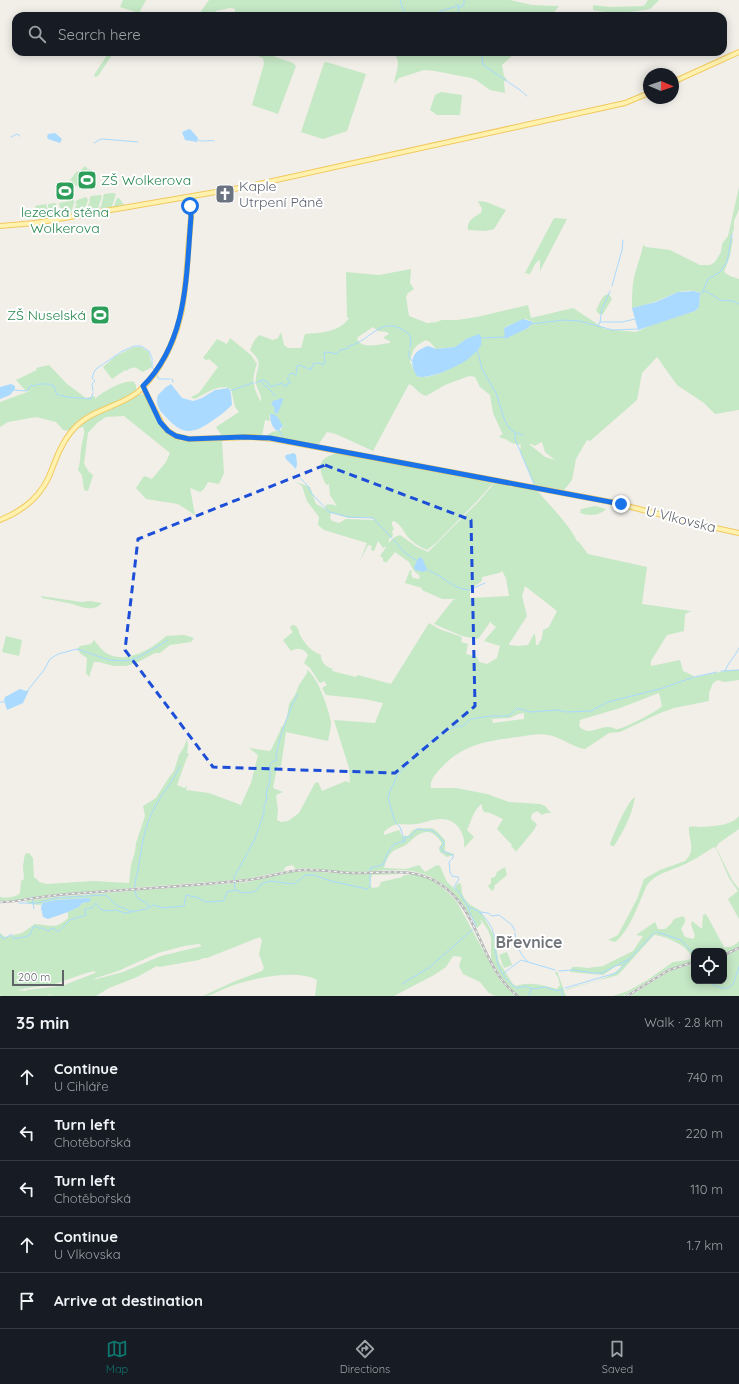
<!DOCTYPE html>
<html lang="en">
<head>
<meta charset="utf-8">
<style>
	:root { --surface:#171b24; --page:#242831; --text:#f1f3f6; --muted:#9ea1a6; --line:#363941; --accent:#0f766e }
	body { margin:0; font-family:Quicksand,sans-serif; background:var(--page); color:var(--text) }
	.controls { position:absolute; right:12px; bottom:12px; display:grid; overflow:hidden; border-radius:8px; box-shadow:0 2px 10px #0003 }
	.controls button { width:36px; height:36px; display:grid; place-items:center; padding:0; border:0; border-bottom:1px solid var(--line); background:var(--surface); color:var(--text); font:20px sans-serif }
	.compass { position:absolute; left:643px; top:68px; width:36px; height:36px; border-radius:50%; background:var(--surface); box-shadow:0 2px 10px #0003; rotate:92deg }
	.scale { position:absolute; left:12px; bottom:10px; width:52px; box-sizing:border-box; padding-left:4px; border:2px solid #5f6368; border-top:0; font-size:11px; line-height:14px; white-space:nowrap; color:#5f6368; -webkit-text-stroke:3px #fff; paint-order:stroke }
	.stop { position:absolute; width:12px; height:12px; margin:-9px; border:3px solid #1a73e8; border-radius:50%; background:#fff }
	.stop.end { background:#1a73e8; border-color:#fff; box-shadow:0 1px 4px #0008 }
	.list { margin:0; padding:0; list-style:none }
	h2 { display:flex; justify-content:space-between; align-items:center; height:52px; margin:0; padding:0 16px; font-size:17px }
	h2 small { font-size:13px; font-weight:400; color:var(--muted) }
	.list li { display:grid; grid-template-columns:26px 1fr auto; gap:12px; align-items:center; box-sizing:border-box; height:56px; padding:0 16px; border-top:1px solid var(--line) }
	.list b { display:block; font-size:15px; white-space:nowrap }
	.list p { margin:0; font-size:13px; white-space:nowrap; color:var(--muted) }
	.list em { font-size:13px; font-style:normal; color:var(--muted) }
	.icon { flex:none; width:22px; height:22px; fill:none; stroke:currentColor; stroke-width:2; stroke-linecap:round; stroke-linejoin:round }
	.map { position:relative; flex:none; width:739px; height:996px; overflow:hidden }
	.search { position:absolute; background:var(--surface); box-shadow:0 2px 10px #0003; left:12px; right:12px; top:12px; height:44px; display:flex; align-items:center; gap:10px; box-sizing:border-box; padding:0 14px; border-radius:12px; color:var(--muted); font-size:15px }
	.sheet { height:332px; background:var(--surface) }
	nav { display:flex; justify-content:space-around; align-items:center; box-sizing:border-box; height:56px; border-top:1px solid var(--line); background:var(--surface); font-size:11px; color:var(--muted) }
	nav a { display:grid; justify-items:center; gap:2px }
	nav .on { color:var(--accent) }
	.map>svg:first-child { display:block }
	.green { fill:#c5e8c5; fill-rule:evenodd }
	.water { fill:#aadaff }
	.lines { fill:none; stroke-linecap:round; stroke-linejoin:round }
	.stream { stroke:#aadaff; stroke-width:1 }
	.major-casing { stroke:#f2c960; stroke-width:6 }
	.major { stroke:#fff2af; stroke-width:4 }
	.rail-casing { stroke:#b6b7b8; stroke-width:2.5 }
	.rail { stroke:#fff; stroke-width:1; stroke-dasharray:3; stroke-linecap:butt }
	.route { stroke:#1a73e8; stroke-width:5 }
	.marked { fill:none; stroke:#1d4ed8; stroke-width:3; stroke-dasharray:8 5; stroke-linejoin:round }
	.labels { text-anchor:middle; stroke-width:4; stroke-linejoin:round; paint-order:stroke }
	.leisure-label { font-size:14px; fill:#27864d; stroke:#fff; text-anchor:start }
	.worship-label { font-size:14px; fill:#5b616d; stroke:#fff; text-anchor:start }
	.street-label { font-size:14px; fill:#5f6368; stroke:#fff }
	.quarter-label { font-size:16px; font-weight:bold; fill:#70757a; stroke:#fff }
</style>
</head>
<body>
<div class="map">
<svg width="739" height="996" viewBox="0 0 739 996">
	<rect width="100%" height="100%" fill="#f1efe8"/>
	<g class="green">
		<path d="M123,0H146L139,13L120,7Z"/>
		<path d="M209,0H510L532,5L559,6L551,16H371V13L368,12L351,16H235V9L230,8L216,11L212,16H199V14Z"/>
		<path d="M648,0H659L650,9L644,10L616,14L593,10V5L611,7L644,6Z"/>
		<path d="M109,52H114L98,76L95,77L94,75Z"/>
		<path d="M246,52H271L273,56L293,63L296,66L278,114L252,105L264,64L263,58Z"/>
		<path d="M393,52H516L502,65L504,76L507,80L505,81H504L505,93L490,90L476,80L471,78L435,71L424,70L399,78L394,84C395,73 403,62 393,52Z"/>
		<path d="M326,62L366,74L347,131L323,139L301,132L324,63Z"/>
		<path d="M441,92L462,95L460,115H437L430,110L435,95Z"/>
		<path d="M85,166L88,169L83,175L89,169C102,176 94,181 86,190L80,189L77,185L76,186L74,185L75,184L70,180L77,171L79,172Z"/>
		<path d="M739,187V209L734,221V229L731,237L733,239L730,256L724,272L730,276L739,279V410L715,414L704,403L677,385L657,357L642,373L637,400L590,441L587,440L576,459L572,480L564,490L534,485L520,450L521,445C519,445 515,444 512,443C509,442 507,439 502,438L501,439L500,435H503L493,413L490,395L480,387L475,377L470,376L466,377L445,385L426,396C419,394 415,387 409,384L373,451L336,434L327,432L318,445L266,436L272,432L281,430L283,426L274,415H269L270,421L265,420L262,436L242,435L222,436L216,427L239,412L235,407L231,389C218,383 205,395 194,399L191,397L199,393L218,367L209,359L206,360L203,358L217,339L227,344L230,338L251,355L257,364C251,379 253,388 261,402C262,394 257,390 256,383C254,375 261,368 258,360C256,356 253,353 250,350L254,341L259,335L273,340L278,338L281,332L284,345L288,348H301L305,334C320,333 340,332 349,318L347,317L346,272L379,275L411,269L410,283L414,289L408,293L406,297L409,316L427,323H431L432,321L433,323L442,320H457L477,317L528,305L531,318L573,308L605,329L636,332L654,324L695,311L699,307L700,293C686,286 669,296 657,301C649,304 640,306 632,308C632,295 632,280 637,267C639,259 642,253 643,245L646,247L670,250L700,265H710L715,262L721,252L722,244L728,236ZM526,319L533,322L528,328L505,338V327L519,321ZM373,327L378,331L387,332L389,334L384,337L385,339L390,341V343C380,344 362,350 357,339L358,337ZM472,337L481,338C484,355 430,383 417,376L410,362C413,349 413,347 426,340L430,342L436,349L455,347L466,339ZM542,442L545,452L555,460L545,457L529,444H532L534,446Z"/>
		<path d="M113,193L116,194L112,206H114L117,198H119L124,205L84,211L87,209L90,201L89,200L91,196L100,195L102,196L98,208L101,207L104,194Z"/>
		<path d="M86,197L88,200L84,211L60,215V212H61L59,203L74,200V203L71,213L73,212L77,204L75,203L77,200Z"/>
		<path d="M478,201L486,202L506,210L494,229L486,231L468,230C466,221 475,216 481,213L482,209Z"/>
		<path d="M56,203L59,215L37,219L36,216L38,215L35,206L46,204L49,216L48,204Z"/>
		<path d="M554,218L567,219L540,271V261L539,260L535,264L530,274L525,273Z"/>
		<path d="M609,294L612,299L603,314H599L596,310C600,304 601,295 609,294Z"/>
		<path d="M134,347H141L149,352L152,367L143,372C135,368 136,365 126,371L125,370L112,379L103,367L116,356Z"/>
		<path d="M49,365L67,384L86,398L95,396V399C102,392 125,379 134,382L136,385V391C113,407 89,408 69,431L63,430L56,422L36,417L8,422L0,427V402L30,391H26L16,380L37,370L36,368Z"/>
		<path d="M144,394L145,395L161,425L180,438V441L222,440L224,473L219,484L208,482L204,489L200,492L190,488L195,515L178,504L146,499L136,488L144,476L152,479L166,462L170,453L124,416L106,417L97,423L88,433L84,464L89,472L93,475L88,491L84,490L82,475L78,470C81,461 80,452 82,443C83,437 86,432 83,427L79,428L73,434C76,421 122,402 136,395Z"/>
		<path d="M337,453L494,482L479,499L436,543L427,550C420,547 412,542 407,536C403,530 401,525 394,521L392,522V525L394,529L392,531L393,536L389,539L388,543L395,537L400,535L417,547L428,552L479,501L495,482L512,487H520L537,490C546,502 573,528 577,542L578,541L588,554L647,567L642,604L691,611L685,614L684,631L667,635L651,661V666L680,660L683,671L694,676L691,678L730,670H739V680L724,682L718,680L713,683L709,693V701L674,708L660,713L620,732L609,733L585,749C572,747 561,737 548,735C537,733 528,736 517,737C488,741 463,744 442,767C437,772 429,780 431,788H456L487,794L509,802L540,804L545,806L551,813H546L542,815L537,811L532,814L531,819L537,824L534,830L515,853L516,851L511,846L512,844H511L497,829L503,819L490,813L484,812L482,808V804C474,808 471,822 467,830L474,837L464,848C466,833 456,818 440,819C432,819 424,823 416,824C401,826 396,820 384,832V835L399,830L402,836H408L413,830L420,828C424,829 427,828 431,828C436,829 441,836 445,840V851L454,854V855L447,857L440,852L439,848L442,843C438,838 435,833 428,832C418,831 411,842 404,846C400,848 396,849 392,852C388,856 385,862 384,868L406,869L419,865L425,872L437,865L440,866L447,882L455,889L456,885L459,883L461,884L462,893L464,898L469,904L481,911L494,936L499,962L513,984L516,986C529,981 544,985 557,989L560,985L558,977L555,973L557,971L566,996H520L512,990L501,977L491,960V938L488,930L482,921L480,920L482,923L477,928L471,916H469C454,888 431,870 398,870C382,870 367,872 351,872C332,872 314,867 296,869L292,865L285,867L284,871L247,879L54,894L14,900L0,901V897C6,898 15,898 20,893L21,881L24,879L23,866L25,854L29,853L33,858L34,878H36L39,882L47,884L93,881L129,883L131,865L135,852L136,843L145,816L143,806L156,798L168,779L174,771L179,755L184,747L187,739L188,745L187,753L189,754L186,760L177,785L184,788L187,786L186,790L209,793L241,805L251,783L258,755L249,748L269,751L271,750L281,729L280,728L283,726L287,717L289,704L295,695L299,685L307,673V670C317,675 329,710 331,722C331,728 329,735 328,741L286,732L281,766L277,767L273,788L283,792L278,794L276,796L278,810L277,820L281,822L288,821L299,813L315,783L318,782L322,791L346,781L350,783L349,768L334,720L375,723L383,703L364,699L326,695L322,688L327,685L324,681L321,683L319,682L310,668L304,663L308,655C304,648 297,647 291,651L283,640L293,632L290,628L292,625H294C299,628 298,630 300,635C304,643 312,652 321,655C321,663 326,667 333,669L332,671L356,677L358,675L391,684L429,623L439,629L462,637L461,642L468,644L466,654L477,657L479,662L487,664L497,658L500,646L484,641L496,627L491,623V621L478,639L462,636L434,624L453,600L456,599H442L422,590V588L405,583L410,570L412,571L411,574L413,578L419,579L420,576L414,571L409,562L395,552L386,563L383,561V558L380,556L387,546L383,548L378,541L374,551L371,550L372,546L368,545L359,563L367,543L324,530L318,525L319,517L307,501L302,486L296,482L310,487L316,504L327,510L325,506L328,504L330,505L331,504L337,506L330,495L329,484L327,485C324,482 324,480 322,476C317,461 324,457 337,453ZM331,513L348,518H371L375,520L346,519L339,523L332,521L330,518ZM502,571L506,578L509,596L470,598V589L482,581V577L499,573ZM525,586L557,611L549,627L543,630L542,638L538,645H536L535,634H534L528,645L518,646L509,645V644L527,616L522,596ZM659,693L662,706C659,710 626,728 618,729C615,730 612,727 609,727C599,726 588,737 579,726L580,720L620,708ZM524,713V719L493,723L492,719L510,718L518,714Z"/>
		<path d="M595,506L606,509C599,516 589,516 580,513L581,509Z"/>
		<path d="M41,596L81,602L90,601L102,603C92,614 79,605 68,603C59,601 51,600 42,598Z"/>
		<path d="M184,635L194,638L191,642L170,645L160,653H155L136,663L126,666H114L99,662H94L89,677L86,673L87,658L81,654L77,649L80,646L91,644L94,640C98,645 102,651 108,654C126,664 152,649 166,636Z"/>
		<path d="M6,636L22,640L19,656L2,652Z"/>
		<path d="M635,797C632,815 624,830 614,846H612L610,844C613,835 628,800 635,797Z"/>
		<path d="M739,816V829L719,843L716,847L732,880L739,889V919L728,899L738,891L729,878L716,848L714,847C705,852 698,858 689,862C675,870 657,872 647,885C639,902 630,931 615,942L608,940L618,935L637,899L644,879L660,870L685,861C697,850 688,839 689,827C693,826 697,827 702,827C714,826 731,826 739,816Z"/>
		<path d="M505,867L507,875L494,886L495,888L492,891L488,886L491,883V878L495,877L497,872Z"/>
		<path d="M309,871L347,874L398,873L399,874L372,875L370,883L372,888L379,887L381,882L402,877L404,875C407,875 410,875 413,874C428,874 447,890 457,902L496,974L503,984L516,996H495L489,993L480,982L463,974L459,966L462,957L453,956L446,967L434,975L394,996H315L317,980C297,968 247,979 226,988C218,991 212,996 203,996L233,982L262,971L264,968L259,954L262,941L260,937L207,958H203L199,960L159,967L157,966L137,977L109,988L96,996H53L45,993L51,996H1L0,994V933L5,937L22,933L35,924C51,925 55,930 68,918V912L79,907L82,903H86L88,898L55,900L42,903L41,905L29,904L26,901L54,897L247,882L291,872ZM199,944L202,946L161,956L123,972L93,980L96,978L118,971L158,953L184,946ZM94,971L96,973H95L62,986L26,990V991L16,990L55,984L83,974Z"/>
		<path d="M706,914L724,947C729,948 736,945 739,941V947L724,954V951H694V961L668,969L626,995L623,996H613L628,991L649,979L673,962L688,960L692,958C689,946 666,936 654,935L618,975L569,989L567,990L569,996L567,989C585,983 609,981 622,966H616L603,975L570,972L572,967H580L587,968L603,966L633,951L643,936L636,935L655,922L658,929H665L671,924L674,919L683,916L685,919V922L681,929L685,937L693,939L695,936L691,924L692,921L702,929L703,915Z"/>
		<path d="M739,950V996H630L670,971L694,964V981H724V956Z"/>
		<path d="M507,952L512,965L504,968L499,955Z"/>
	</g>
	<g class="water">
		<path d="M189,129L191,130L198,138L197,142L185,140L182,132Z"/>
		<path d="M55,133L62,139L60,143L48,139L47,137L48,134Z"/>
		<path d="M694,291L700,293L699,307L695,311L638,330L632,308L656,302L678,292Z"/>
		<path d="M523,319L533,322L528,328L505,339L504,328Z"/>
		<path d="M479,334L481,336C481,339 482,342 481,345C479,349 472,356 468,359C460,366 426,381 417,376C408,362 412,351 428,346L436,349L455,347L466,339Z"/>
		<path d="M11,384L15,386V389L10,395L0,399V387Z"/>
		<path d="M171,384L182,398L193,401L202,398L215,390L229,388L231,394L232,405C226,411 219,416 212,421C191,436 181,434 164,415C159,410 155,403 158,395L166,387Z"/>
		<path d="M282,398H283V400L278,413L275,414L274,407L271,403L273,401Z"/>
		<path d="M270,414C277,413 280,421 283,426L278,431C272,429 270,420 270,414Z"/>
		<path d="M294,453L296,455L297,464L296,469L285,458L286,455Z"/>
		<path d="M420,557L422,558L427,569L424,572L415,570L414,567L418,559Z"/>
		<path d="M20,689L26,691L29,690L23,703L7,710L4,700L5,697Z"/>
		<path d="M88,898L91,899L89,902L82,903L79,907L68,912L48,919L43,917L41,908L42,903L55,900Z"/>
	</g>
	<g class="lines">
		<g class="stream">
			<path d="M400,0L403,9L407,16"/>
			<path d="M458,5L459,16"/>
			<path d="M433,16C440,9 449,10 458,5L461,8L462,5H464V0"/>
			<path d="M480,52L482,57L483,65L520,90L527,96"/>
			<path d="M11,137L17,134L20,136"/>
			<path d="M198,140C203,143 209,139 214,141"/>
			<path d="M94,143L99,140L102,139L138,142"/>
			<path d="M612,286L622,250L623,240"/>
			<path d="M703,291L708,279L720,272L727,262L732,234"/>
			<path d="M699,294L706,291L720,300L733,301L739,304"/>
			<path d="M600,322L602,309L610,291"/>
			<path d="M530,324L564,320L579,321L598,326L600,322H622L635,319"/>
			<path d="M598,326L613,330L638,329"/>
			<path d="M481,338L505,337"/>
			<path d="M477,349L482,369L496,393L505,421L509,428L515,432V439L534,484"/>
			<path d="M409,351V357L412,361"/>
			<path d="M156,374L159,379H170"/>
			<path d="M172,379L173,382"/>
			<path d="M260,381L271,391L275,396"/>
			<path d="M255,383L262,380L267,381L269,386H274L277,384V385"/>
			<path d="M279,385L280,383L283,384V386H287V384L290,383V381L287,379L289,376V375L291,373L296,375L297,366L300,365L311,370L313,364L319,363L323,365L325,362L324,353L326,352L337,354L340,350L346,349V348L347,349L349,346C372,341 381,312 409,334L411,340L410,348"/>
			<path d="M13,390L27,391L31,385L35,386L39,384H49L54,386L57,395H60L67,397L91,399L93,393"/>
			<path d="M93,391L92,384L95,381L92,378L94,372L96,369L121,352L134,346H141L149,351L152,358V367L154,370"/>
			<path d="M229,391L253,383"/>
			<path d="M279,430L284,439"/>
			<path d="M516,433L523,435"/>
			<path d="M300,478L307,485L312,494L329,512L349,517L373,518L392,538"/>
			<path d="M393,539L404,552L417,561"/>
			<path d="M427,570C443,575 452,589 469,590L485,583"/>
			<path d="M721,671L739,670"/>
			<path d="M725,671C728,662 735,657 739,648"/>
			<path d="M28,690L44,670L50,659L58,654L77,649L109,660L126,661L139,657L168,640"/>
			<path d="M0,702H4"/>
			<path d="M557,710L566,712L591,711L608,702L663,688L694,677L717,672"/>
			<path d="M403,842V836L400,827L395,822L388,798L390,791L398,774L409,763L416,753L427,745L436,737L456,726H463L470,719L491,716H509L517,708L530,712L557,710"/>
			<path d="M235,889L234,877L254,841L264,813V805L267,799L266,793L270,781V765L273,761H276C276,758 276,755 277,751C279,739 291,704 298,694"/>
			<path d="M32,896L34,909"/>
			<path d="M19,903H37L55,898L102,895L107,896L116,905L133,912"/>
			<path d="M148,907L147,903C144,901 141,901 139,899C131,891 136,879 138,870C142,844 144,826 157,803C165,790 174,780 180,766"/>
			<path d="M468,908L476,926L475,927"/>
			<path d="M480,912L488,913L492,916L499,915L512,925L515,931"/>
			<path d="M657,932L681,940L694,954"/>
			<path d="M515,933C516,944 520,955 528,962"/>
			<path d="M0,935L2,938H6L11,934L13,938C18,939 25,937 30,935L33,927L35,926L38,928H43L48,931L53,928L57,931H59L70,920L86,915L85,909L92,908L96,903L100,909L105,911L116,910L125,913L146,909L154,905L163,908L184,906L186,895L199,898L206,902L223,901L224,900L227,892L236,890L243,893L253,892L257,890L261,884L269,881L294,884L306,875H314L331,881L367,889L370,886V868L383,865L387,854L394,844L405,841V837H410L417,829C423,829 424,831 431,830C437,833 439,838 444,842V844L441,847L442,851L453,855V858L449,862L450,872L452,876L458,877L459,879L454,887L459,892L468,907C481,910 491,922 494,935C496,944 495,952 497,961C499,971 508,983 517,988L526,986L532,989L545,987L557,991L563,989"/>
			<path d="M559,971L574,970L593,973H602L629,959"/>
			<path d="M504,973L521,960L555,970"/>
			<path d="M707,981C715,986 728,994 734,982C736,977 737,971 739,966"/>
			<path d="M402,984L430,967L473,929"/>
			<path d="M565,988L616,973L655,932"/>
			<path d="M562,991V996"/>
			<path d="M529,996L531,989"/>
		</g>
		<g class="major-casing">
			<g id="major">
				<path d="M673,82L739,52"/>
				<path d="M0,226L35,223L245,187L607,107L625,103L649,93"/>
				<path d="M143,387L151,403L162,424L168,431L176,436L189,439L252,437L274,439L611,502L702,525L739,533"/>
				<path d="M0,520C25,510 43,495 52,469C57,456 62,443 71,432C89,409 116,409 138,392C146,385 153,376 159,367C183,330 185,295 188,254C189,235 192,216 192,196"/>
			</g>
		</g>
		<use href="#major" class="major"/>
		<g class="rail-casing">
			<g id="rail">
				<path d="M0,902C14,902 28,899 42,897C55,895 68,894 81,893C136,889 192,886 247,880C266,878 284,871 303,870C321,869 339,873 357,873C386,873 414,867 440,884C480,909 480,968 518,996"/>
				<path d="M724,955L739,948"/>
				<path d="M627,996L669,970L694,962"/>
			</g>
		</g>
		<use href="#rail" class="rail"/>
	</g>
	<g class="lines">
		<path class="route" d="M190,206L191,217C186,276 188,341 143,386L160,422L168,431L176,436L189,439L243,437L270,438L621,504"/>
	</g>
	<path class="marked" d="M325,465L471,520L475,706L395,773L213,767L125,650L138,539Z"/>
	<defs>
		<g id="stadium-square" transform="scale(1)"><rect x="-9" y="-9" width="18" height="18" rx="4" fill="#2e9e5b" stroke="#fff"/><path d="M0-5a6.5 5 0 1 0 0 10a6.5 5 0 1 0 0-10ZM-3.5-1.8h7v3.6h-7Z" fill="#fff"/></g>
		<g id="church-square" transform="scale(1)"><rect x="-9" y="-9" width="18" height="18" rx="4" fill="#6b7280" stroke="#fff"/><path d="M-1.2-6h2.4v3.5h3.3v2.4h-3.3V6h-2.4V-.1h-3.3v-2.4h3.3Z" fill="#fff"/></g>
	</defs>
	<g fill-rule="evenodd">
		<use href="#stadium-square" x="87" y="180"/>
		<use href="#stadium-square" x="65" y="191"/>
		<use href="#church-square" x="225" y="194"/>
		<use href="#stadium-square" x="100" y="315"/>
	</g>
	<g class="labels">
		<g class="leisure-label">
			<text x="101" y="185">ZŠ Wolkerova</text>
			<text x="65" y="217" text-anchor="middle">lezecká stěna<tspan x="65" dy="16">Wolkerova</tspan></text>
			<text x="86" y="320" text-anchor="end">ZŠ Nuselská</text>
		</g>
		<g class="worship-label">
			<text x="239" y="191">Kaple<tspan x="239" dy="16">Utrpení Páně</tspan></text>
		</g>
		<g class="street-label">
			<text transform="translate(681 519) rotate(14)" y="5">U Vlkovska</text>
		</g>
		<g class="quarter-label">
			<text x="529" y="948">Břevnice</text>
		</g>
	</g>
</svg>
<div class="controls">
<button><svg class="icon" aria-label="locate" viewBox="0 0 24 24"><circle cx="12" cy="12" r="6"/><path d="M12 2v4M12 18v4M2 12h4M18 12h4"/></svg></button>
</div>
<svg class="compass" viewBox="-18 -18 36 36"><path d="M0-13l5 13h-10z" fill="#e53935"/><path d="M0 13l5-13h-10z" fill="#9ea1a6"/></svg>
<div class="scale">200 m</div>
<div class="stop" style="left:190px;top:206px"></div>
<div class="stop end" style="left:621px;top:504px"></div>
<div class="search"><svg class="icon" aria-label="search" viewBox="0 0 24 24"><circle cx="10" cy="10" r="6"/><path d="M15 15l6 6"/></svg>Search here</div>
</div>
<section class="sheet">
<h2>35 min<small>Walk · 2.8 km</small></h2>
<ul class="list">
<li><svg class="icon" aria-label="ahead" viewBox="0 0 24 24"><path d="M12 20V5M6 11l6-6 6 6"/></svg><div><b>Continue</b><p>U Cihláře</p></div><em>740 m</em></li>
<li><svg class="icon" aria-label="left" viewBox="0 0 24 24"><path d="M17 20v-9H6M10 6l-5 5 5 5"/></svg><div><b>Turn left</b><p>Chotěbořská</p></div><em>220 m</em></li>
<li><svg class="icon" aria-label="left" viewBox="0 0 24 24"><path d="M17 20v-9H6M10 6l-5 5 5 5"/></svg><div><b>Turn left</b><p>Chotěbořská</p></div><em>110 m</em></li>
<li><svg class="icon" aria-label="ahead" viewBox="0 0 24 24"><path d="M12 20V5M6 11l6-6 6 6"/></svg><div><b>Continue</b><p>U Vlkovska</p></div><em>1.7 km</em></li>
<li><svg class="icon" aria-label="arrive" viewBox="0 0 24 24"><path d="M6 21V4h12l-3 4 3 4H6"/></svg><div><b>Arrive at destination</b></div></li>
</ul>
</section>
<nav>
<a class="on"><svg class="icon" aria-label="map" viewBox="0 0 24 24"><path d="M3 6l6-2 6 2 6-2v14l-6 2-6-2-6 2zM9 4v14M15 6v14"/></svg>Map</a>
<a><svg class="icon" aria-label="directions" viewBox="0 0 24 24"><path d="M12 3l9 9-9 9-9-9zM9 14v-3h6M13 9l2 2-2 2"/></svg>Directions</a>
<a><svg class="icon" aria-label="saved" viewBox="0 0 24 24"><path d="M7 4h10v16l-5-4-5 4z"/></svg>Saved</a>
</nav>
</body>
</html>
